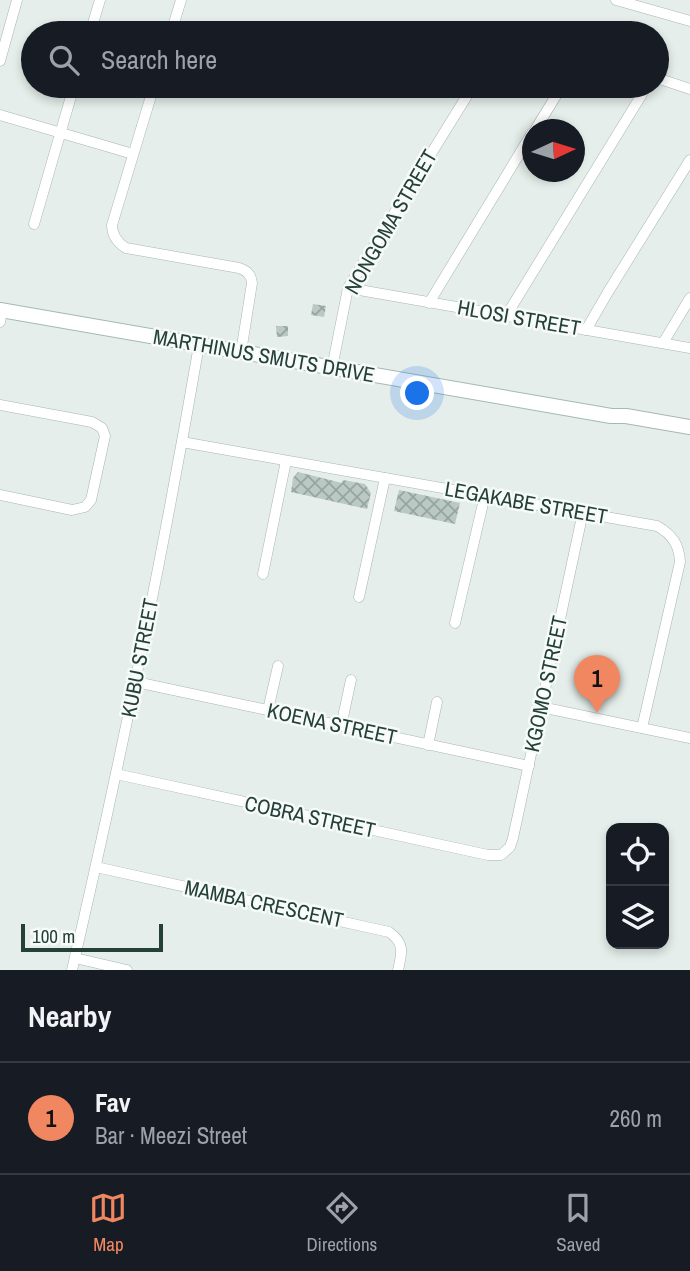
<!DOCTYPE html>
<html lang="en">
<head>
<meta charset="utf-8">
<style>
	:root { --surface:#171b24; --page:#242831; --text:#f1f3f6; --muted:#9ea1a6; --line:#363941; --accent:#f08761 }
	body { margin:0; font-family:"Archivo Narrow",sans-serif; background:var(--page); color:var(--text) }
	.controls { position:absolute; right:21px; bottom:21px; display:grid; overflow:hidden; border-radius:14px; box-shadow:0 4px 10px #0003 }
	.controls button { width:63px; height:63px; display:grid; place-items:center; padding:0; border:0; border-bottom:2px solid var(--line); background:var(--surface); color:var(--text); font:35px sans-serif }
	.compass { position:absolute; left:522px; top:119px; width:63px; height:63px; border-radius:50%; background:var(--surface); box-shadow:0 4px 10px #0003; rotate:86deg }
	.scale { position:absolute; left:21px; bottom:18px; width:142px; box-sizing:border-box; padding-left:7px; border:4px solid #244039; border-top:0; font-size:19px; line-height:24px; white-space:nowrap; color:#244039; -webkit-text-stroke:5px #f6faf8; paint-order:stroke }
	.you { position:absolute; left:418px; top:394px; width:24px; height:24px; margin:-18px; border:5px solid #fff; border-radius:50%; background:#1a73e8; box-shadow:0 0 0 10px #1a73e833 }
	.badge { display:grid; place-items:center; width:46px; height:46px; border-radius:50%; background:var(--accent); color:#111; font-size:23px; font-weight:700 }
	.pin { position:absolute; translate:-50% -58px; filter:drop-shadow(0 2px 4px #0008) }
	.pin::after { content:''; position:absolute; top:37px; width:24px; height:21px; background:inherit; clip-path:polygon(0 0,100% 0,50% 100%) }
	.list { margin:0; padding:0; list-style:none }
	h2 { display:flex; justify-content:space-between; align-items:center; height:91px; margin:0; padding:0 28px; font-size:30px }
	h2 small { font-size:23px; font-weight:400; color:var(--muted) }
	.list li { display:grid; grid-template-columns:46px 1fr auto; gap:21px; align-items:center; box-sizing:border-box; height:112px; padding:0 28px; border-top:2px solid var(--line) }
	.list b { display:block; font-size:26px; white-space:nowrap }
	.list p { margin:0; font-size:23px; white-space:nowrap; color:var(--muted) }
	.list em { font-size:23px; font-style:normal; color:var(--muted) }
	.icon { flex:none; width:38px; height:38px; fill:none; stroke:currentColor; stroke-width:2; stroke-linecap:round; stroke-linejoin:round }
	.map { position:relative; flex:none; width:690px; height:970px; overflow:hidden }
	.search { position:absolute; background:var(--surface); box-shadow:0 4px 10px #0003; left:21px; right:21px; top:21px; height:77px; display:flex; align-items:center; gap:18px; box-sizing:border-box; padding:0 24px; border-radius:38px; color:var(--muted); font-size:26px }
	.sheet { height:203px; background:var(--surface) }
	nav { display:flex; justify-content:space-around; align-items:center; box-sizing:border-box; height:98px; border-top:2px solid var(--line); background:var(--surface); font-size:19px; color:var(--muted) }
	nav a { display:grid; justify-items:center; gap:4px }
	nav .on { color:var(--accent) }
	.map>svg:first-child { display:block }
	.building { fill:url(#building-cross-hatch) }
	.lines { fill:none; stroke-linecap:round; stroke-linejoin:round }
	.street-casing { stroke:#a7b6b1; stroke-width:11 }
	.secondary-casing { stroke:#a3bab2; stroke-width:16 }
	.street { stroke:#fff; stroke-width:10 }
	.secondary { stroke:#fff; stroke-width:14 }
	.labels { text-anchor:middle; stroke-width:5; stroke-linejoin:round; paint-order:stroke }
	.street-label { font-size:21px; fill:#244039; stroke:#f6faf8 }
</style>
</head>
<body>
<div class="map">
<svg width="690" height="970" viewBox="0 0 690 970">
	<defs>
		<pattern id="building-cross-hatch" width="8" height="8" patternUnits="userSpaceOnUse" patternTransform="scale(1.75)"><rect width="8" height="8" fill="#bac9c3"/><path d="M0 0l8 8M0 8l8-8" fill="none" stroke="#97a59f"/></pattern>
	</defs>
	<rect width="100%" height="100%" fill="#e5eeea"/>
	<g class="building">
		<path d="M313,304L326,306L324,317L311,315Z"/>
		<path d="M276,326H288V336L277,337Z"/>
		<path d="M298,472L342,483L343,480L365,484L371,493L367,509L291,492L293,478Z"/>
		<path d="M399,490L460,503L455,524L394,511Z"/>
	</g>
	<g class="lines">
		<g class="street-casing">
			<g id="street">
				<path d="M616,0L690,21"/>
				<path d="M90,33L100,0"/>
				<path d="M171,33L181,0"/>
				<path d="M0,61L17,0"/>
				<path d="M657,78L690,89"/>
				<path d="M154,86L112,225C112,235 118,243 126,248L239,268C247,271 251,274 252,283L241,352"/>
				<path d="M0,115L133,154"/>
				<path d="M535,130L562,86"/>
				<path d="M34,224L74,86"/>
				<path d="M348,288L690,348"/>
				<path d="M429,303L532,133"/>
				<path d="M506,316L647,86"/>
				<path d="M0,322L2,311"/>
				<path d="M586,330L608,292L690,160"/>
				<path d="M663,343L690,298"/>
				<path d="M332,368L348,288L473,86"/>
				<path d="M0,405L92,422L102,428L105,436L91,500L85,507L72,510L0,495"/>
				<path d="M182,442L657,526C673,535 679,545 680,562L642,728"/>
				<path d="M263,574L286,461"/>
				<path d="M359,597L385,478"/>
				<path d="M455,623L485,495"/>
				<path d="M136,682L529,766"/>
				<path d="M541,707L690,738"/>
				<path d="M268,710L278,666"/>
				<path d="M341,726L351,680"/>
				<path d="M428,745L437,702"/>
				<path d="M116,774L488,855H501L510,847L513,838L583,512"/>
				<path d="M96,867L389,932C405,943 402,953 398,970"/>
				<path d="M75,958L127,970"/>
				<path d="M72,970C120,763 163,555 199,345"/>
			</g>
		</g>
		<g class="secondary-casing">
			<path id="secondary" d="M0,310L611,416H626L690,427"/>
		</g>
		<use href="#street" class="street"/>
		<use href="#secondary" class="secondary"/>
	</g>
	<g class="labels">
		<g class="street-label">
			<text transform="translate(391 222) rotate(-60)" y="7">NONGOMA STREET</text>
			<text transform="translate(519 318) rotate(10)" y="7">HLOSI STREET</text>
			<text transform="translate(264 356) rotate(10)" y="7">MARTHINUS SMUTS DRIVE</text>
			<text transform="translate(526 503) rotate(10)" y="7">LEGAKABE STREET</text>
			<text transform="translate(140 658) rotate(-79)" y="7">KUBU STREET</text>
			<text transform="translate(546 684) rotate(-78)" y="7">KGOMO STREET</text>
			<text transform="translate(332 724) rotate(12)" y="7">KOENA STREET</text>
			<text transform="translate(310 817) rotate(12)" y="7">COBRA STREET</text>
			<text transform="translate(264 904) rotate(12)" y="7">MAMBA CRESCENT</text>
		</g>
	</g>
</svg>
<div class="controls">
<button><svg class="icon" aria-label="locate" viewBox="0 0 24 24"><circle cx="12" cy="12" r="6"/><path d="M12 2v4M12 18v4M2 12h4M18 12h4"/></svg></button>
<button><svg class="icon" aria-label="layers" viewBox="0 0 24 24"><path d="M12 4l9 5-9 5-9-5zM3 14l9 5 9-5"/></svg></button>
</div>
<svg class="compass" viewBox="-18 -18 36 36"><path d="M0-13l5 13h-10z" fill="#e53935"/><path d="M0 13l5-13h-10z" fill="#9ea1a6"/></svg>
<div class="scale">100 m</div>
<div class="you"></div>
<div class="pin badge" style="left:597px;top:713px">1</div>
<div class="search"><svg class="icon" aria-label="search" viewBox="0 0 24 24"><circle cx="10" cy="10" r="6"/><path d="M15 15l6 6"/></svg>Search here</div>
</div>
<section class="sheet">
<h2>Nearby<small></small></h2>
<ul class="list">
<li><span class="badge">1</span><div><b>Fav</b><p>Bar · Meezi Street</p></div><em>260 m</em></li>
</ul>
</section>
<nav>
<a class="on"><svg class="icon" aria-label="map" viewBox="0 0 24 24"><path d="M3 6l6-2 6 2 6-2v14l-6 2-6-2-6 2zM9 4v14M15 6v14"/></svg>Map</a>
<a><svg class="icon" aria-label="directions" viewBox="0 0 24 24"><path d="M12 3l9 9-9 9-9-9zM9 14v-3h6M13 9l2 2-2 2"/></svg>Directions</a>
<a><svg class="icon" aria-label="saved" viewBox="0 0 24 24"><path d="M7 4h10v16l-5-4-5 4z"/></svg>Saved</a>
</nav>
</body>
</html>
